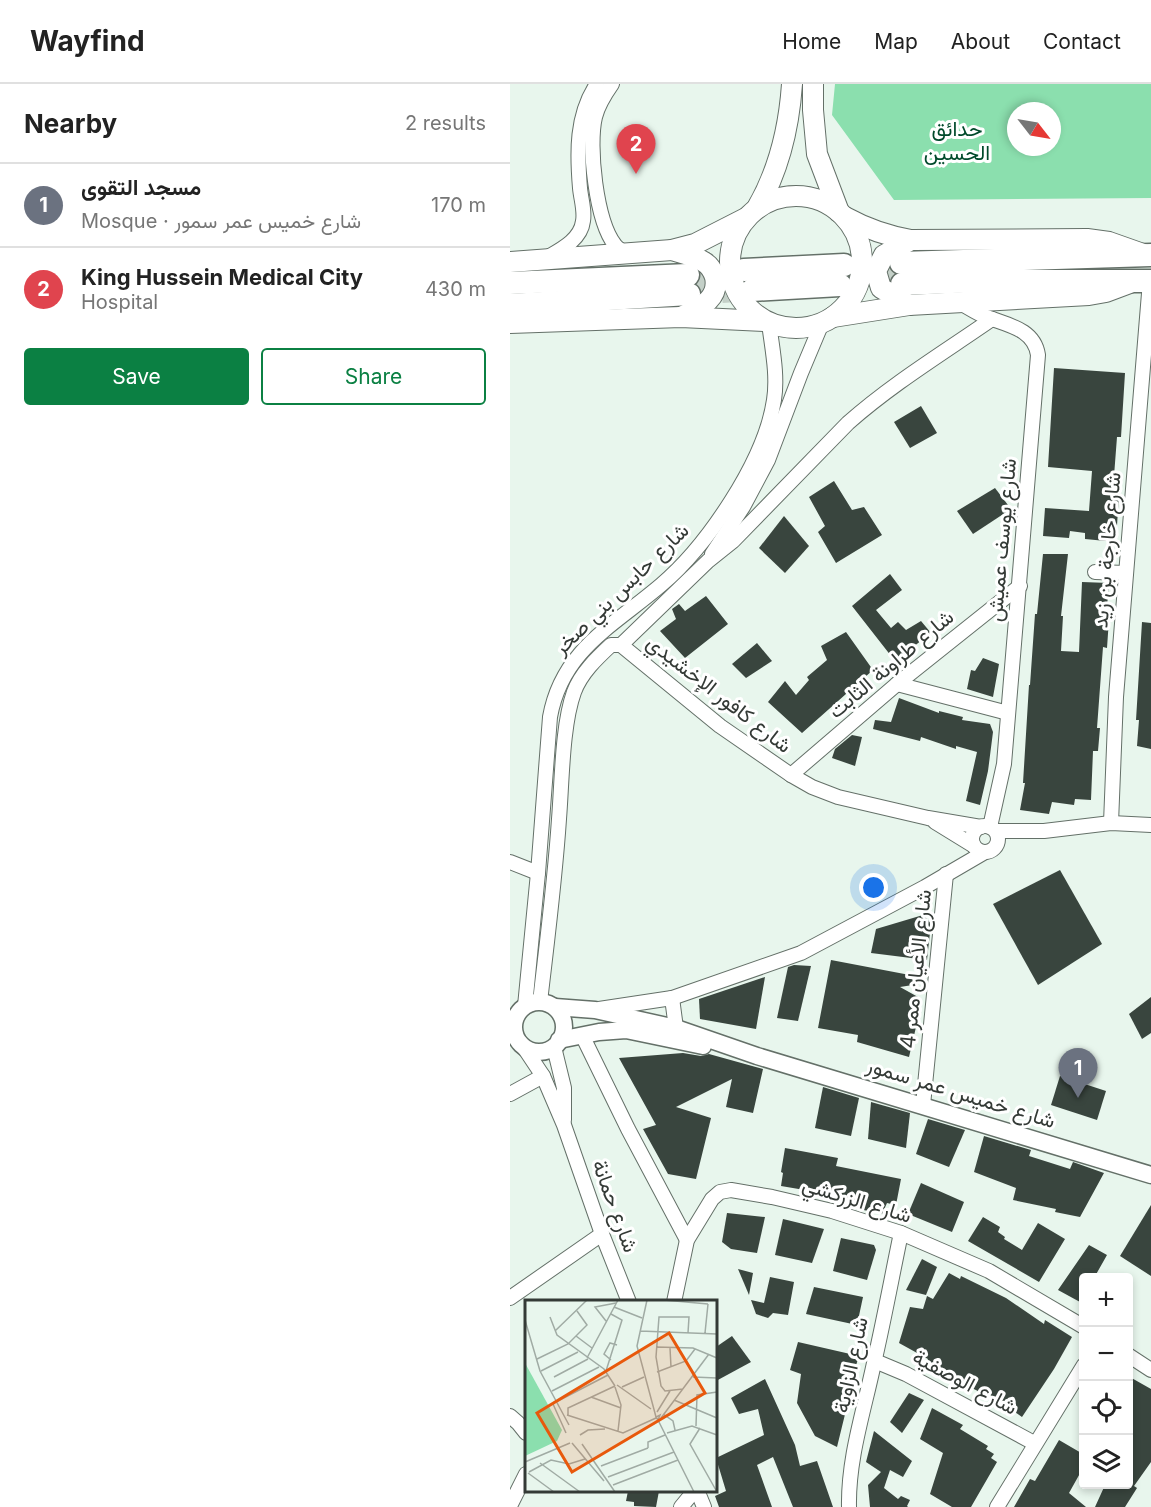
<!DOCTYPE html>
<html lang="en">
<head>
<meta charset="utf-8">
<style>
	:root { --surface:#fff; --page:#f2f2f2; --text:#222; --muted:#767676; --line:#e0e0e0; --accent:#0b8043 }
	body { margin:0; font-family:Inter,Vazirmatn,sans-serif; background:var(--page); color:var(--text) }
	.controls { position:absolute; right:18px; bottom:18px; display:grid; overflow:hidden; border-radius:6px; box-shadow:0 3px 9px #0003 }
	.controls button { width:54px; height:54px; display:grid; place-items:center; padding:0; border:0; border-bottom:2px solid var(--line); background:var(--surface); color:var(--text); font:30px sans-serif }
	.compass { position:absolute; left:497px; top:18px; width:54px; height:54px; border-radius:50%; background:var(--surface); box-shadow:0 3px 9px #0003; rotate:121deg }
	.you { position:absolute; left:364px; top:804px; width:21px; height:21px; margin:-15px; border:4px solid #fff; border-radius:50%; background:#1a73e8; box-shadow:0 0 0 9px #1a73e833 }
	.badge { display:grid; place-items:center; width:39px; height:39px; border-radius:50%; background:var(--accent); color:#fff; font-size:20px; font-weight:700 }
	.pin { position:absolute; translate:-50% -50px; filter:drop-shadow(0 2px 3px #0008) }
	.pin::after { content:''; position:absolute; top:32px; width:21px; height:18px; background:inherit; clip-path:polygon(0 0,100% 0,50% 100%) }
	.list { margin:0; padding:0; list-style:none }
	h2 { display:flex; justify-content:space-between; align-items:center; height:78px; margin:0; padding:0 24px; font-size:26px }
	h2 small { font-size:20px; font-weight:400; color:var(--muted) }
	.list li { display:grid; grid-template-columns:39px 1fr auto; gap:18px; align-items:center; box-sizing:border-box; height:84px; padding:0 24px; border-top:2px solid var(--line) }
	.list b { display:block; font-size:22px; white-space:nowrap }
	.list p { margin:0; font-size:20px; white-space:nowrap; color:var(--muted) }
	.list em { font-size:20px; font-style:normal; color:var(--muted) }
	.actions { display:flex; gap:12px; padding:18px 24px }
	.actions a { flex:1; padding:14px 0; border:2px solid var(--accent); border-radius:6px; text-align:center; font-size:21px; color:var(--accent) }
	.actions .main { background:var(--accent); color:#fff }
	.icon { flex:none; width:33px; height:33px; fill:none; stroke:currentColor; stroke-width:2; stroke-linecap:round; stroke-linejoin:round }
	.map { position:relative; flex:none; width:641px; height:1423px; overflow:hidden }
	header { display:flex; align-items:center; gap:36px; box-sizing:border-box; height:84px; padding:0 30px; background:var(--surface); border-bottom:2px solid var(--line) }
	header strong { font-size:28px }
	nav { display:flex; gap:33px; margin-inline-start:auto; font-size:21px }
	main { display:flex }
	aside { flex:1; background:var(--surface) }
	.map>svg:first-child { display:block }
	.green { fill:#8bdfae; fill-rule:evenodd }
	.building { fill:#39453e }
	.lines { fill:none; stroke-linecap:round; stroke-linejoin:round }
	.trunk-tunnel { stroke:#c4d0c8; stroke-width:22; stroke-dasharray:22 11; stroke-linecap:butt }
	.minor-casing { stroke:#647068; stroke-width:16 }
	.tertiary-casing { stroke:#647068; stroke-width:19 }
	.secondary-casing { stroke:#647068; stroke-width:22 }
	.trunk-casing { stroke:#647068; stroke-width:25 }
	.minor { stroke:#fff; stroke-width:14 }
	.tertiary { stroke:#fff; stroke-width:16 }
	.secondary { stroke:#fff; stroke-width:20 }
	.trunk { stroke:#fff; stroke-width:22 }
	.labels { text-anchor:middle; stroke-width:6; stroke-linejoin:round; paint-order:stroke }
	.park-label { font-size:21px; fill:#004a2b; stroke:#fff }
	.street-label { font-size:21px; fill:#343a36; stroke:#fff }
	.inset-road { fill:none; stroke:#a0aba4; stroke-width:1.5 }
	.view { fill:#e8590c; fill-opacity:0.15; stroke:#e8590c; stroke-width:3 }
	.inset-edge { fill:none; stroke:#343a36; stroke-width:3 }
</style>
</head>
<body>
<header>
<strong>Wayfind</strong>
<nav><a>Home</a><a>Map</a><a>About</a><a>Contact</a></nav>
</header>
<main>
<aside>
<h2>Nearby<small>2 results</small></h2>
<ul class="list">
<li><span class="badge" style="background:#6b7280">1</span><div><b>مسجد التقوى</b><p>Mosque · شارع خميس عمر سمور</p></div><em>170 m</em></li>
<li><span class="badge" style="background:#e0444e">2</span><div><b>King Hussein Medical City</b><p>Hospital</p></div><em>430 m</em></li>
</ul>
<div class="actions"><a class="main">Save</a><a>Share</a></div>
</aside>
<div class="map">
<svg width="641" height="1423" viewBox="0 0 641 1423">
	<rect width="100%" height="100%" fill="#e8f6ed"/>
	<path class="green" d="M325,0H641V114L384,116L322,31ZM506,27H542V63H506Z"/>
	<g class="building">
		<path d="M544,284L615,289L611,353H607L604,392L610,393L606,458L575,455V449L560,447L559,454L533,452L535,424L579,427L582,387L538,383Z"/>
		<path d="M411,322L427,349L400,364L384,338Z"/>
		<path d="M324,397L342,426L354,423L372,451L326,479L308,448L315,442L299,413Z"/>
		<path d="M485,404L501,425L463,450L447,427Z"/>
		<path d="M274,432L299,462L275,489L249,464Z"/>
		<path d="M533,470H558L551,532H553L551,567L569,568L572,498L599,499L596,535H599L597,564L593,563L587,644H590L588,667H583L581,716L565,715L564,721L542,718L539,730L510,726L515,699H513L519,601H520L525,530H527Z"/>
		<path d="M380,490L392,506L366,526L381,544L388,538L396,546L411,537L421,549L385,577L342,522Z"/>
		<path d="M196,512L218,540L175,574L150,547L166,535L162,525L169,520L175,527Z"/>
		<path d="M632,538L641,539V665L627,662L629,636H626Z"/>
		<path d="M336,548L363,586L292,649L258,618L275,597L286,611L299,596L297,593L317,576L311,562Z"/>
		<path d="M247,559L262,577L236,594L222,580Z"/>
		<path d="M473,574L489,580L483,613L457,605L461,586L465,587Z"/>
		<path d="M389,614L429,629V627L453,633L452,636L480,640L483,648L478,687L470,721L456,717L467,668L446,662V665L411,653L410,657L363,645L365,636L381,638Z"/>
		<path d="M342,651L352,653L345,682L322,674L325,665Z"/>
		<path d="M550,786L592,860L528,901L483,820Z"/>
		<path d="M413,831L421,839L417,876L361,869L366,845Z"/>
		<path d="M321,876L405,892L409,900L390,903L408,913L405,924L410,926L399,973L347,958L348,951L308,944Z"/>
		<path d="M284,881L301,882L288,937L267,934L278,883Z"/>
		<path d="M255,893L246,945L190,935L189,915Z"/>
		<path d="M641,913V949L632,955L619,930Z"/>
		<path d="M173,969L191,972L199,970L253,985L243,1029L216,1023L222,995L166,1023L201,1034L186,1095L158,1090L133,1045L146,1041L109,974Z"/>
		<path d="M550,992L596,1007L587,1036L541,1021Z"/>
		<path d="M313,1003L349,1014L341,1052L305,1044Z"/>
		<path d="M361,1018L400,1029L396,1064L358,1055Z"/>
		<path d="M418,1035L455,1046L439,1083L406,1070Z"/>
		<path d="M474,1052L521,1066L519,1072L560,1085L563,1078L594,1089L570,1133L545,1128L546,1125L503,1116L506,1104L464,1088Z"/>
		<path d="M275,1064L328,1074L326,1082L391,1095L386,1121L377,1119L372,1130L335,1122L336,1113L271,1102L273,1089L271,1088Z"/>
		<path d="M411,1099L454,1118L442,1148L398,1130Z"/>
		<path d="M641,1121V1192L610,1172Z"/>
		<path d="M217,1129L255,1133L247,1169L221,1165L212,1158Z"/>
		<path d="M473,1133L490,1143L488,1148L495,1153L494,1155L512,1166L528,1139L555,1155L529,1198L458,1157Z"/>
		<path d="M273,1135L314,1145L302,1179L265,1171Z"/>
		<path d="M331,1154L364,1161L366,1166L357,1196L323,1187Z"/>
		<path d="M579,1161L597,1171L584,1194H573V1212L570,1218L548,1206Z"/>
		<path d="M412,1175L427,1183L416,1211L396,1206Z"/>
		<path d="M228,1185L243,1189L239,1211Z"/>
		<path d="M439,1189L450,1195L451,1192L496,1214L534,1240L535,1236L562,1253L544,1285L512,1333L479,1310L478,1312L415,1281L418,1275L389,1259L400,1223L413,1225L417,1212L423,1215Z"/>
		<path d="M260,1193L284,1198L278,1231L263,1229L258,1234L246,1230L241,1216L254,1219Z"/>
		<path d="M304,1203L353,1213L347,1241L296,1230Z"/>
		<path d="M222,1252L241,1278L206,1297V1263Z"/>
		<path d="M288,1258L349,1272L336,1313L339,1314L327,1363L305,1352L287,1319L291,1290L280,1286Z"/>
		<path d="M618,1292L641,1305V1378L624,1402L627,1404L615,1423H585L595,1401H618Z"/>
		<path d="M255,1295L285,1361L290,1382L307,1377L323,1423H283L263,1373L247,1381L262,1423H209L205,1412L216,1407L206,1374L254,1351L248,1325L229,1330L221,1314Z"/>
		<path d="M399,1309L414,1316L392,1349L380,1338Z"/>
		<path d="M422,1324L453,1341L450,1345L478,1362L476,1365L484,1370L481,1374L487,1378L461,1423H442L420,1410L433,1369L410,1355Z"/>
		<path d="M364,1347L402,1377L393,1393L380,1386L374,1404L388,1415L391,1412L400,1416L397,1422L398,1423H360L358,1401L371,1388L356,1378Z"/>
		<path d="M549,1356L573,1370V1384L559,1409L576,1423H504L520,1395L525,1397Z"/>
		<path d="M118,1407H149L146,1423L124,1422V1418L116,1417Z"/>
	</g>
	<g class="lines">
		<g class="trunk-tunnel">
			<path d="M334,181L389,179"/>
			<path d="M178,191L234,186"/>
			<path d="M330,201L391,200"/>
			<path d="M179,210L242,206"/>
		</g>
		<g class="minor-casing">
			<g id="minor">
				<path d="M102,0C95,10 88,21 85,33C78,62 86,137 105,161C107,164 112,167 116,169"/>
				<path d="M38,173C52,165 71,155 73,137C75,127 71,115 70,104C67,69 66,31 87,0"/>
				<path d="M449,218C457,223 465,228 474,232C496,241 524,244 528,271L494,680L480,743"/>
				<path d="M202,470L233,423L258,376L291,289L312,239"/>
				<path d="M585,488L616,489"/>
				<path d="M111,561L210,642L281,691L302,703L328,713L418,734L471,743"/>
				<path d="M387,600L498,629"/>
				<path d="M281,691L387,600L510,502"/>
				<path d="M425,738L464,762"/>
				<path d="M601,739L606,613L640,197"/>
				<circle cx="475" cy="755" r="13"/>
				<path d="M486,747H534L601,739L641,741"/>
				<path d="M0,778L28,789"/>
				<path d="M162,914L166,944"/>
				<path d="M30,918C37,857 45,796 49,735C52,698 52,641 64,608C71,589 87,574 101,561H111L198,477L223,457L338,339C382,300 433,269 482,235"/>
				<path d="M15,922L28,789L40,633C52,566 103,542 151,501C197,462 255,377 264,316C268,291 262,264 259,239"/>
				<path d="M89,925L162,914L291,869L415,803L475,768"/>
				<path d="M73,953L118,1045L177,1156"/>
				<path d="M11,959L33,992L54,1041L92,1150L119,1218"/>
				<path d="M44,963L54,1004V1036"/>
				<path d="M0,1010L33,992"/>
				<path d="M413,1021L436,790"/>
				<path d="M0,1214L92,1150"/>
				<path d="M164,1218L177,1156L202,1115L210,1108L221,1106L262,1113L322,1127L391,1149L479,1187L574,1243"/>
				<path d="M618,1271L641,1286"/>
				<path d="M365,1277L396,1290L524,1359"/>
				<path d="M0,1332L8,1339L16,1349"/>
				<path d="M187,1406L194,1423"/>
				<path d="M0,1422L16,1390"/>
				<path d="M171,1423L185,1406"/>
				<path d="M339,1423C338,1374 354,1327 364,1279C374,1236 382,1192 391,1149"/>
				<path d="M487,1423L574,1281"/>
			</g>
		</g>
		<g class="tertiary-casing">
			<g id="tertiary">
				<circle cx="29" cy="943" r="25"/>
				<path d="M45,923L85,926L166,944L247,972L641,1091"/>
				<path d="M49,956L89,948L116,946L193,962"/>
			</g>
		</g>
		<g class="secondary-casing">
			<g id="secondary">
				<path d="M303,0V26L307,70L329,128"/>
				<circle cx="286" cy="178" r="66"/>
				<path d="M247,124C269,86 279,44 282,0"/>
				<path d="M335,133C357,145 377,152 401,156L577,155L599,158L633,170"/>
				<path d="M162,166C172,169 185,172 194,178C199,181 203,187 205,193C210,216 188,224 171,233"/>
				<path d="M0,178L162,166L185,160L236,134"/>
				<path d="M399,221L371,204L366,187L374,171L401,156"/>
				<path d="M323,233L399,221L579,211L596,208L620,199"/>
				<path d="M0,239L171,233L254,237"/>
			</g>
		</g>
		<g class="trunk-casing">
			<g id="trunk">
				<path d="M391,179L641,171"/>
				<path d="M234,186L334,181"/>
				<path d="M0,199L178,191"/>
				<path d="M392,200L467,197H641"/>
				<path d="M242,206L330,201"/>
				<path d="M0,221L179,210"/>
			</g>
		</g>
		<use href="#minor" class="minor"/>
		<use href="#tertiary" class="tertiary"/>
		<use href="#secondary" class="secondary"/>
		<use href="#trunk" class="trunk"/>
	</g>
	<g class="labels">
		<g class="park-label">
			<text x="447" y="52">حدائق<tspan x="447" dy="24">الحسين</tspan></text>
		</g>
		<g class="street-label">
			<text transform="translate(492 456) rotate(-85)" y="7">شارع يوسف عميش</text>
			<text transform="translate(597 466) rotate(-85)" y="7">شارع خارجة بن زيد</text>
			<text transform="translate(111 505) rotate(-44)" y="7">شارع حابس بني صخر</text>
			<text transform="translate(381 580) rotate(-40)" y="7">شارع طراونة الثابت</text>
			<text transform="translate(209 610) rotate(38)" y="7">شارع كافور الإخشيدي</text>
			<text transform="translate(406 885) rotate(-84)" y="7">شارع الأعيان ممر 4</text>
			<text transform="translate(451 1009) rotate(17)" y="7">شارع خميس عمر سمور</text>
			<text transform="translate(347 1116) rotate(17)" y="7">شارع الزركشي</text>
			<text transform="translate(105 1122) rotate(70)" y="7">شارع حمانة</text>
			<text transform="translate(341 1281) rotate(-78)" y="7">شارع الزاوية</text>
			<text transform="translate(455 1298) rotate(28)" y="7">شارع الوصفية</text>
		</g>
	</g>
	<g transform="translate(15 1216)">
		<rect width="192" height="192" fill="#e8f6ed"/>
		<path d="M0,63L37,130L32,141L0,156Z" fill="#8bdfae"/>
		<path class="inset-road" d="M122,0L112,46L131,117M139,0L183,4M89,7L117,18M25,17L32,35L79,69L90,86M0,20L15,71L44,125M81,21L70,7L91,3M30,31L62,0M115,31L192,34M180,33L183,4M51,36L67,48M131,47L168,48L192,58M145,48L146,67M62,58L93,0M12,59L43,44L62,25L52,11M86,60L79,54L85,43L92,45M16,71L53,52M81,71L97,20L86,14M132,72L161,61L170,49M29,77L63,59M168,77L192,78M92,85L126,109M90,87L96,105L93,131M97,87L119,77M158,89L140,91L136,86L131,57L134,17H164L163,33M27,91L74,67M66,97L96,108M149,100L192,118M31,102L83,75M28,104L41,133M132,112L145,91M138,114L148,121L150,130M42,115L98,133L131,118M43,115V108L90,86M136,118L184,54M133,120L131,117L135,115L133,120L169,192M171,126L172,95L192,92M175,128L165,144L192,192M142,133L167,126L192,135M55,135L63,130L80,129M47,143L79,181M57,144L90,192M123,148V142L140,135M0,162L45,143M15,163L55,192M76,166L123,148M4,172L26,160L44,164L60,159M3,173L29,192M83,177L149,152M88,185L153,160"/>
		<path class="view" d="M144,33L180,93L47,172L12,113Z"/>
		<rect width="192" height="192" class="inset-edge"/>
	</g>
</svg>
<div class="controls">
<button>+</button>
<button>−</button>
<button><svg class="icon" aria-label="locate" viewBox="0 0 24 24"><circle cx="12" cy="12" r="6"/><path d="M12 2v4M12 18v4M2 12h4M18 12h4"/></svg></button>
<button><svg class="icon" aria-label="layers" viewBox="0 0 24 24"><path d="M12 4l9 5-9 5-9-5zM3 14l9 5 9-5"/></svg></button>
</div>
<svg class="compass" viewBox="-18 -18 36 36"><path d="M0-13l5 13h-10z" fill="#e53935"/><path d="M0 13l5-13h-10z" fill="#767676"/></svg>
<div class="you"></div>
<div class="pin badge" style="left:568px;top:1014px;background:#6b7280">1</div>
<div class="pin badge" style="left:126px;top:90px;background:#e0444e">2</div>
</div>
</main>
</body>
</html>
